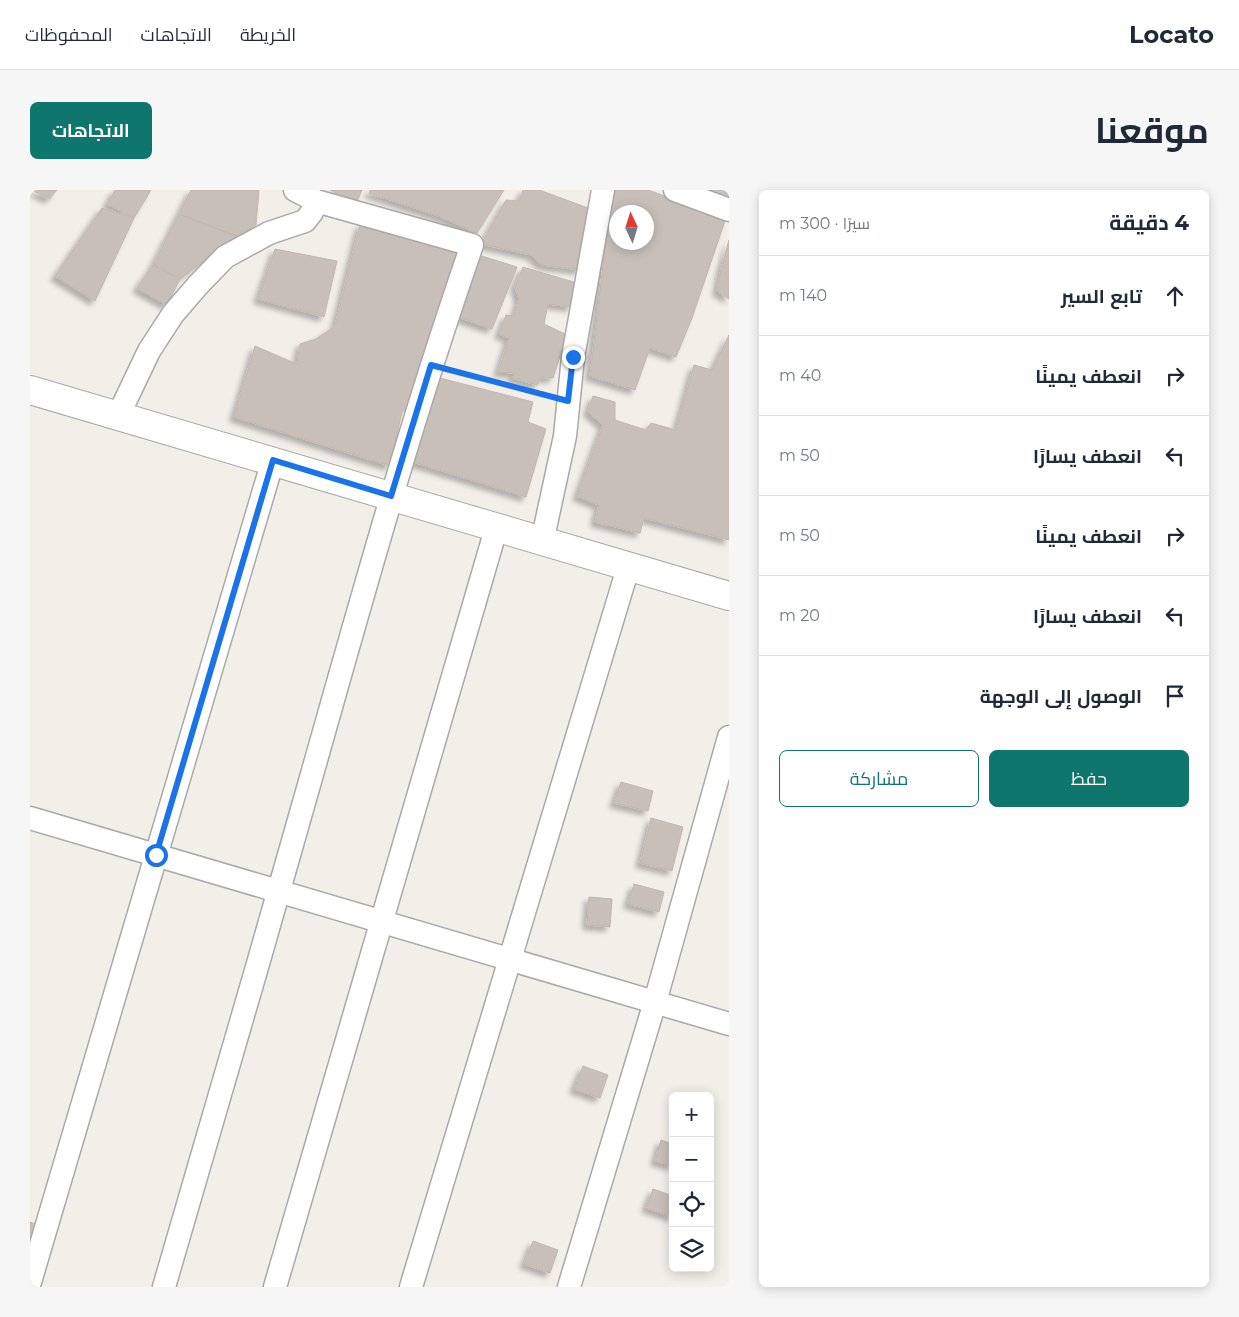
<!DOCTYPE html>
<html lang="ar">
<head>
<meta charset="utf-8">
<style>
	:root { --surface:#fff; --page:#f6f6f7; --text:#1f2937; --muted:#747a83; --line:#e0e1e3; --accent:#0f766e }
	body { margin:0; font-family:Montserrat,Cairo,sans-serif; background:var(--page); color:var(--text); direction:rtl }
	.controls { position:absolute; right:15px; bottom:15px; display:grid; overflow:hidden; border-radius:8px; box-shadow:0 2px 12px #0003 }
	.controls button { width:45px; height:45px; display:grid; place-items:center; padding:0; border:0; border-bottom:1px solid var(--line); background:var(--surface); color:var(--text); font:25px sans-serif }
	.compass { position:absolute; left:579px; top:15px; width:45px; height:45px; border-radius:50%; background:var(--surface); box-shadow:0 2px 12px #0003; rotate:356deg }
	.stop { position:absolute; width:15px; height:15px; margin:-11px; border:4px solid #1a73e8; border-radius:50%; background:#fff }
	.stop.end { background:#1a73e8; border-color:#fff; box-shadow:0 1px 5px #0008 }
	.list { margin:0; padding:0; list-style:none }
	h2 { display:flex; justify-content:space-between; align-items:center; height:65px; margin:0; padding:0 20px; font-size:21px }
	h2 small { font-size:16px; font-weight:400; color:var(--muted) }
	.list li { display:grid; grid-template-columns:32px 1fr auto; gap:15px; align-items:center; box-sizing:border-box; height:80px; padding:0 20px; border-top:1px solid var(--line) }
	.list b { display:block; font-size:19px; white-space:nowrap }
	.list em { font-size:16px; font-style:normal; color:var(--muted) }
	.actions { display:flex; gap:10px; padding:15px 20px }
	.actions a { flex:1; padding:11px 0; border:1px solid var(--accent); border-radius:8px; text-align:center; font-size:18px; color:var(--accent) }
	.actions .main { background:var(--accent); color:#fff }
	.icon { flex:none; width:28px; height:28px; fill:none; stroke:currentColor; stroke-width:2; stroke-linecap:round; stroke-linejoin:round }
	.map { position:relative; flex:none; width:699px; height:1097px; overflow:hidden; direction:ltr; border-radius:8px }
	header { display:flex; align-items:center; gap:30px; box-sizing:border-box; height:70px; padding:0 25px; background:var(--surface); border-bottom:1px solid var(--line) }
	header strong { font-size:24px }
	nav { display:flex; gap:28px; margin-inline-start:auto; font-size:18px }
	.intro { display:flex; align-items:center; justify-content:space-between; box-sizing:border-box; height:120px; padding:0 30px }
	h1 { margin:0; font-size:35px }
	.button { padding:12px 22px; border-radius:8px; background:var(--accent); color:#fff; font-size:18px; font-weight:700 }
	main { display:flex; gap:30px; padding:0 30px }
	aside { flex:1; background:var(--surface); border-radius:8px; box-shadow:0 2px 12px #0003 }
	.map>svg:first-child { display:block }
	.building { fill:#c7bfb8; stroke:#c4b6ab; fill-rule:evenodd; filter:url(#shadow) }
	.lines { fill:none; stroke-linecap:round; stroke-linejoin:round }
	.minor-casing { stroke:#a9a9a9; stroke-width:25 }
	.tertiary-casing { stroke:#a9a9a9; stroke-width:30 }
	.path { stroke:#fa8072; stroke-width:3; stroke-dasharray:2.5 2.5; stroke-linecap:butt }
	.minor { stroke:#fff; stroke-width:22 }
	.tertiary { stroke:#fff; stroke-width:28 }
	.route { stroke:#1a73e8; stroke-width:6 }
</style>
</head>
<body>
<header>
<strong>Locato</strong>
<nav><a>الخريطة</a><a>الاتجاهات</a><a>المحفوظات</a></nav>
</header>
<div class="intro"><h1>موقعنا</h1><a class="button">الاتجاهات</a></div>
<main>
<aside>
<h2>4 دقيقة<small>سيرًا · 300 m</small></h2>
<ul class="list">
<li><svg class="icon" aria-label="ahead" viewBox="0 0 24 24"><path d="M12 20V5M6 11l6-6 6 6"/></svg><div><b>تابع السير</b></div><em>140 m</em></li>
<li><svg class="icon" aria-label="right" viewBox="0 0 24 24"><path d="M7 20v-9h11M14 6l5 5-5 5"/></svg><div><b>انعطف يمينًا</b></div><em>40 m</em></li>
<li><svg class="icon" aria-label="left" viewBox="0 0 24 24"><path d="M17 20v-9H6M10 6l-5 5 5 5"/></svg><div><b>انعطف يسارًا</b></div><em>50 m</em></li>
<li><svg class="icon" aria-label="right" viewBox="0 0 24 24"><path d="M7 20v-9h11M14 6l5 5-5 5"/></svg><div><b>انعطف يمينًا</b></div><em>50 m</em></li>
<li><svg class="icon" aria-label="left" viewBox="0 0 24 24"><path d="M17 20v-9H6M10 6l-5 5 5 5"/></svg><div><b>انعطف يسارًا</b></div><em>20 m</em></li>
<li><svg class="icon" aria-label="arrive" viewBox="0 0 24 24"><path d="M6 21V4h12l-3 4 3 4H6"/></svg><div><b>الوصول إلى الوجهة</b></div></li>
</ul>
<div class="actions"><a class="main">حفظ</a><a>مشاركة</a></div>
</aside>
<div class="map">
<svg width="699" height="1097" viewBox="0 0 699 1097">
	<defs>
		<filter id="shadow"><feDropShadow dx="-4.5" dy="4.5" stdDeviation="2.5" flood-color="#0004"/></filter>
	</defs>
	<rect width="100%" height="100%" fill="#f2efe9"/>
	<g class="building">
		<path d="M2,0H27L19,9Z"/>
		<path d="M85,0H121L104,28L77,14Z"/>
		<path d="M161,0H229L226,35L206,46L149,24Z"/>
		<path d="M300,0H332L326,14Z"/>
		<path d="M340,0H474L447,43L411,27L339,3Z"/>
		<path d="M493,0H509L561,19L550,80L512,75L501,65L451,54L476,10L489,11Z"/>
		<path d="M582,0H618L696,28L662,128L646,167L620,158L605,200L560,186ZM586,22H616V52H586Z"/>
		<path d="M674,0H699V14Z"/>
		<path d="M72,18L104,28L65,111L25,86Z"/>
		<path d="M149,24L206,46L150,89L123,75Z"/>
		<path d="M330,34L428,58L380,214L372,222L360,276L204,227L225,156L267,174L270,154L286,149L305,136Z"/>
		<path d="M699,50V109L687,101L691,79Z"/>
		<path d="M245,59L307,71L294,127L228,109Z"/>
		<path d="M452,66L487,77L462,139L425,126Z"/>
		<path d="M123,75L150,89L137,115L107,98Z"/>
		<path d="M493,77L547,93L541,117L518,114L514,134L537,145L523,188H511L507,195L482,188L485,183L468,182L479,148L469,144L476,125L484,126L489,109L485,96Z"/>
		<path d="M699,145V350L614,328L610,343L565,332L569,315L547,306L573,235L558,222L563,206L585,212V230L616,240L621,233L646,240L664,175L682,180Z"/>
		<path d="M406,187L503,212L498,232L516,239L496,307L380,271Z"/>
		<path d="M591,592L623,601L618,621L584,613Z"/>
		<path d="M621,628L653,637L642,681L610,673Z"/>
		<path d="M604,694L634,702L629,722L598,714Z"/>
		<path d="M559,707L582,709L580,737L557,735Z"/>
		<path d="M553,876L578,885L570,908L544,899Z"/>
		<path d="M631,950L643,954V976L625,971Z"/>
		<path d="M623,999L643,1006V1027L616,1018Z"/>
		<path d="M0,1032L11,1036L0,1058Z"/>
		<path d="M503,1051L528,1060L520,1083L494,1074Z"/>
	</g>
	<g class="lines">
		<g class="minor-casing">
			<g id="minor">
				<path d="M645,0L699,20"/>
				<path d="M88,226L119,161L143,124L168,95L195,67L239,43L275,31L282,22L286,11"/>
				<path d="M512,352L535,246L543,167L573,0"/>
				<path d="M0,628L699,834"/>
				<path d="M0,1092L243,270"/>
				<path d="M134,1097C179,942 225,786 269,630C324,437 376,245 442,55L286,11L265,0"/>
				<path d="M245,1097L466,339"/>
				<path d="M381,1097L598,378"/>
				<path d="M539,1097L625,812L699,547"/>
			</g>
		</g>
		<g class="tertiary-casing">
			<path id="tertiary" d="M0,200L699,406"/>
		</g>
		<path class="path" d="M421,180L519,206"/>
		<use href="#minor" class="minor"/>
		<use href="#tertiary" class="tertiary"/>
	</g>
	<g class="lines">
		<path class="route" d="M126,665L243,270L361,306L401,175L538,211L543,167"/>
	</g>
</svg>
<div class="controls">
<button>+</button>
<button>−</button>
<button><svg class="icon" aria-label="locate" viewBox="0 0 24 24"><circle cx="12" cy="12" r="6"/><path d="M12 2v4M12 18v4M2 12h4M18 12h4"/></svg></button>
<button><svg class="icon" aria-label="layers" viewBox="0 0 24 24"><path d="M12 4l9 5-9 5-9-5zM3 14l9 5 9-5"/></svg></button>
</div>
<svg class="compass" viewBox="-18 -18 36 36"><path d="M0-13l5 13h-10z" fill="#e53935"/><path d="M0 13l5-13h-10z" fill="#747a83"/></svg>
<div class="stop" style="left:126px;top:665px"></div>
<div class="stop end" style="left:543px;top:167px"></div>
</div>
</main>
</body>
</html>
